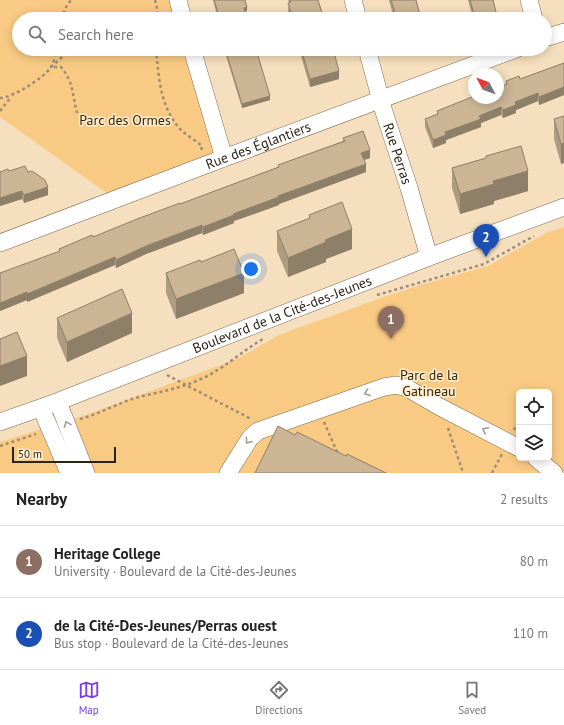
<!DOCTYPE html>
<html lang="en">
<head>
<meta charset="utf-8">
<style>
	:root { --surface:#fff; --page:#f6f6f6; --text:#222; --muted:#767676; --line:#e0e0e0; --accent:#7c3aed }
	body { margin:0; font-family:"PT Sans",sans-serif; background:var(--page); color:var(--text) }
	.controls { position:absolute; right:12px; bottom:12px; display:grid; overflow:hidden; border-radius:6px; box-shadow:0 2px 10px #0003 }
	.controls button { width:36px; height:36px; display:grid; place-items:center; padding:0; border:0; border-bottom:1px solid var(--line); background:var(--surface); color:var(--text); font:20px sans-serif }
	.compass { position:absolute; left:468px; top:68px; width:36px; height:36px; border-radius:50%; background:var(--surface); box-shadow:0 2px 10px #0003; rotate:311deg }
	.scale { position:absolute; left:12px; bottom:10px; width:104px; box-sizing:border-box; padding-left:4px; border:2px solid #2c2317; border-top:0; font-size:11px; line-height:14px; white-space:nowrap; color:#2c2317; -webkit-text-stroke:3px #ffedd2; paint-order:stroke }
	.you { position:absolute; left:251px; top:269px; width:14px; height:14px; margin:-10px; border:3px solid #fff; border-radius:50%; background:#1a73e8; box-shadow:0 0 0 6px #1a73e833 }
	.badge { display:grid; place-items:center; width:26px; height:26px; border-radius:50%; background:var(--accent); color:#fff; font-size:13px; font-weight:700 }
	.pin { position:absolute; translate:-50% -33px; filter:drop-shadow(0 1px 2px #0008) }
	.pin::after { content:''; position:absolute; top:21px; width:14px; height:12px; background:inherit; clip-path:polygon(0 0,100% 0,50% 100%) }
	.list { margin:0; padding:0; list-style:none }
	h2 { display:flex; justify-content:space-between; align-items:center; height:52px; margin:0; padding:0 16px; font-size:17px }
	h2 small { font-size:13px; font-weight:400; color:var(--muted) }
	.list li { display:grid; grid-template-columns:26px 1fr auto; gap:12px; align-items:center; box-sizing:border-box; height:72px; padding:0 16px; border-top:1px solid var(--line) }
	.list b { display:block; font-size:15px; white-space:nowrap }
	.list p { margin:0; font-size:13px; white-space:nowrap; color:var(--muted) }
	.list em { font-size:13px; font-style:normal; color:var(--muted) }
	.icon { flex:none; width:22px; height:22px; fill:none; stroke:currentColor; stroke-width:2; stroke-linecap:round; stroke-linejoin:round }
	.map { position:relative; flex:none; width:564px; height:473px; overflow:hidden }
	.search { position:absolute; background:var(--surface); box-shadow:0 2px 10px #0003; left:12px; right:12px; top:12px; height:44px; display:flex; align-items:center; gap:10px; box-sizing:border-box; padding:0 14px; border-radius:22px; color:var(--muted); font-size:15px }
	.sheet { height:196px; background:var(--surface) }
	nav { display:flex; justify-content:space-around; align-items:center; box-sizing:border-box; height:56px; border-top:1px solid var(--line); background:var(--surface); font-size:11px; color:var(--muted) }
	nav a { display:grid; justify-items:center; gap:2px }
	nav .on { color:var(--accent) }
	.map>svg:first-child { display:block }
	.green { fill:#f9ca84; fill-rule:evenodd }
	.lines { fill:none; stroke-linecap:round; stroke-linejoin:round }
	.minor-casing { stroke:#7d694b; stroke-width:18 }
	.path { stroke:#9d8d75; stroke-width:2.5; stroke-dasharray:3 3; stroke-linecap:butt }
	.minor { stroke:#fff; stroke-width:17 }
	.wall { fill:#af9c80 }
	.shaded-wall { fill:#8e7f68 }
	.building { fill:#cbb595; stroke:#8e7f68 }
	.oneway { stroke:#a09c97 }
	.labels { text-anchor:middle; stroke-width:3; stroke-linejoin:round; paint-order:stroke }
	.park-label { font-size:14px; fill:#3a2602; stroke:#ffedd2 }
	.street-label { font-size:14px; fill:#2c2317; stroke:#ffedd2 }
</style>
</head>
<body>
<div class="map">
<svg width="564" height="473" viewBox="0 0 564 473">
	<rect width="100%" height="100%" fill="#f5dfbe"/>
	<g class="green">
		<path d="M0,0H178L183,19H19V49H192L224,158L115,199L0,117Z"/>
		<path d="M564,227V473H0V442L83,416L237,359L279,335L389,295L421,285L488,266L546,233ZM519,392H549V458H519Z"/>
	</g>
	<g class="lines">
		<g class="minor-casing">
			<g id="minor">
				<path d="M178,0L183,19"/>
				<path d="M353,0L358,19"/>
				<path d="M529,0L534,19"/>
				<path d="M545,38L564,32"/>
				<path d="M192,49L224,158"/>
				<path id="s1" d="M367,49L384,112L409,188L429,257"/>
				<path id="s2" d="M0,243L224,158L516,49"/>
				<path d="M58,402L86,473"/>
				<path d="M41,408L69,473"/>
				<path id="s3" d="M0,422L54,403L429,257L564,207"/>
				<path d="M536,458L554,473"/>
				<path d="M228,473L250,438L258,431L384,387L396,385L407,388L440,407L519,448"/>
			</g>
		</g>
		<g class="path">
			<path d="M155,0L157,8V19"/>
			<path d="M61,19L66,7L71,0"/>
			<path d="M71,49L51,67H61C74,83 72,94 77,113"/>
			<path d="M150,49L157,55"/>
			<path d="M156,49C159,79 160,108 182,131C188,136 196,141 202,146L201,151"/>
			<path d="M0,98C12,98 44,78 51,67C54,63 55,55 55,49"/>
			<path d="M0,111L11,97"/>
			<path d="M377,295L484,264L534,236"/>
			<path d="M167,375L251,419"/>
			<path d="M80,419C98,414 115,405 132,399C156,392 181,389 203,378C225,368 242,351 263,339"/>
			<path d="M324,422L338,454"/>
			<path d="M448,428L463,473"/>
			<path d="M514,430L518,422"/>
			<path d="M0,446L36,434"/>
			<path d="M492,473L502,454"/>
		</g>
		<use href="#minor" class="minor"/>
	</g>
	<g class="wall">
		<path d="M213,0H245L247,11H245L247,19H218Z"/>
		<path d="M288,0H318L324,19H291L288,11L289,3Z"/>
		<path d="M389,0H416L421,19H394Z"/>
		<path d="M468,0H493L496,19H473Z"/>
		<path d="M224,49H256L270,100L242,108Z"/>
		<path d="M299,49H333L339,79L310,87Z"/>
		<path d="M564,63V95L539,105L538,101L516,110V113L503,118L501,115L481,123V127L446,140V143L433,148L425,127V119L437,114V111L471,98V95L474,98L506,84V81L520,79Z"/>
		<path d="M564,116L561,164L554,139V119Z"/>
		<path d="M343,138L370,158L364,160L366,172L279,204V205L234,221V223L203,235L202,233L146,254L116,268L115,265L27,302V300L0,311L59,251V249L93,237L278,167V165L343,141Z"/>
		<path d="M486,156L528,191L494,201V204L460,214L452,188V168L486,158Z"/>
		<path d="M9,171L28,172L48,195L24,203L22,199L0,206V172Z"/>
		<path d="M309,215L352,249L326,259V262L288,277L277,251V231L309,218Z"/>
		<path d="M201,262L244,293L176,319L166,293V273Z"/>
		<path d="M57,318L132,333L67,362L57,338Z"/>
	</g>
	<g class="shaded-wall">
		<path d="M247,7V11L244,12V8Z"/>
		<path d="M496,12V19H475V18Z"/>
		<path d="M405,49H417L405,53Z"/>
		<path d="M339,71V79L310,87V79Z"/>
		<path d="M564,87V95L539,105V97Z"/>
		<path d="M538,93V101L516,110V113L503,118V110L515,102Z"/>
		<path d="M270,96V100L242,108V104Z"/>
		<path d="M501,107V115L481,123V127L446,140V143L433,148V140L445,132L479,116Z"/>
		<path d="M564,143V163L561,164V144Z"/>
		<path d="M370,150V158L361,161V153Z"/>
		<path d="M366,164V172L279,204V205L234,221V223L203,235V227L233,214L278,196Z"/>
		<path d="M528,171V191L494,201V204L460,214V194L493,181Z"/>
		<path d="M48,187V195L24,203V195Z"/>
		<path d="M22,191V199L0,206V198Z"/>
		<path d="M202,225V233L146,254L116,268V260L146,246Z"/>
		<path d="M352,229V249L326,259V262L288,277V258L325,240Z"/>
		<path d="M115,257V265L27,302V294Z"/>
		<path d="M244,273V293L176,319V299Z"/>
		<path d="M27,292V300L0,311V303Z"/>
		<path d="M132,313V333L67,362V342Z"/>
		<path d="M27,356V376L0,386V366Z"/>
	</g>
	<g class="building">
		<path d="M214,0H245L247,7L244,8L247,19H220Z"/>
		<path d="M290,0H318L324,19H293L288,3L291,2Z"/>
		<path d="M391,0H416L421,19H397Z"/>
		<path d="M470,0H493L496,12L475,18Z"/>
		<path d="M225,49H256L270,96L242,104Z"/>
		<path d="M301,49H333L339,71L310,79Z"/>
		<path d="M564,63V87L539,97L538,93L515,102L516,105L503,110L501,107L479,116L481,119L445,132L446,135L433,140L425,119L438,114L437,111L472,97L471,95L474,94V98H498V88L507,84L506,81L519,76L520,79Z"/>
		<path d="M564,116V143L561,144L554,119Z"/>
		<path d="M363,131L370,150L361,153L366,164L278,196L279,197L233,214L234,215L203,227L202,225L146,246L116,260L115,257L27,294V292L0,303V273L60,251L59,249L92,235L93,237L137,219L180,203V204L279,167L278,165L345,141L343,138Z"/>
		<path d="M521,146L528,171L493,181L494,184L460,194L452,168L486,158V156Z"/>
		<path d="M25,166L28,172L32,171L45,180L48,187L24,195L22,191L0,198V172L8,169L9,171Z"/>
		<path d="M342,202L352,229L325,240L326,242L288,258L277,231L310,218L309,215Z"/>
		<path d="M234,249L244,273L176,299L166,273L200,260L201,262Z"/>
		<path d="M122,289L132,313L67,342L57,318Z"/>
		<path d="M17,332L27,356L0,366V339Z"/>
		<path d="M278,426L295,435L297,432L346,456L347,454L386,473H255Z"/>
	</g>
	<defs><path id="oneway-chevron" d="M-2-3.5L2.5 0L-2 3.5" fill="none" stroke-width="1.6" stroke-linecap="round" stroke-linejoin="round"/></defs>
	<g class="oneway">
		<use href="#oneway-chevron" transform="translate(367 393) rotate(160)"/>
		<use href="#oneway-chevron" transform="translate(67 424) rotate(-111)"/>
		<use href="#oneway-chevron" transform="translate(485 430) rotate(-153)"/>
		<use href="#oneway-chevron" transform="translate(248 441) rotate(128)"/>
	</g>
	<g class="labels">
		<g class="park-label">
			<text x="125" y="125">Parc des Ormes</text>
			<text x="429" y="380">Parc de la<tspan x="429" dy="16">Gatineau</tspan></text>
		</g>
		<g class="street-label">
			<text dy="5" stroke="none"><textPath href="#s2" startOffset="276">Rue des Églantiers</textPath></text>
			<text dy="5" stroke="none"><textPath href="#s1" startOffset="109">Rue Perras</textPath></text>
			<text dy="5" stroke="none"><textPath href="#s3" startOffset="302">Boulevard de la Cité-des-Jeunes</textPath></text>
		</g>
	</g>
</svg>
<div class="controls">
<button><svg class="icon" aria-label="locate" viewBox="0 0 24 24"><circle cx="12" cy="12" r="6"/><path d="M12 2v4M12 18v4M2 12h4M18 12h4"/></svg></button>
<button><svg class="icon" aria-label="layers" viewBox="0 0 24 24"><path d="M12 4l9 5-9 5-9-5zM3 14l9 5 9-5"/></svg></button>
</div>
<svg class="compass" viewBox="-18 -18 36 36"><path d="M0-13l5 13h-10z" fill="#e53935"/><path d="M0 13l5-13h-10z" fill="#767676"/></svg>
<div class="scale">50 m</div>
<div class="you"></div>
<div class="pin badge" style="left:391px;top:339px;background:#8d6e63">1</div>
<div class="pin badge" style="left:486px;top:257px;background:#1a4fb4">2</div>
<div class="search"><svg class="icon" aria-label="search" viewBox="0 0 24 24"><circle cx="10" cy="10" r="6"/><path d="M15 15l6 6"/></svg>Search here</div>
</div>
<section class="sheet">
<h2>Nearby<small>2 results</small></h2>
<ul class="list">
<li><span class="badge" style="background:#8d6e63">1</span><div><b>Heritage College</b><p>University · Boulevard de la Cité-des-Jeunes</p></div><em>80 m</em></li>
<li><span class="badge" style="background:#1a4fb4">2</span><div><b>de la Cité-Des-Jeunes/Perras ouest</b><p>Bus stop · Boulevard de la Cité-des-Jeunes</p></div><em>110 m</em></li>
</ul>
</section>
<nav>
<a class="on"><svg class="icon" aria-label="map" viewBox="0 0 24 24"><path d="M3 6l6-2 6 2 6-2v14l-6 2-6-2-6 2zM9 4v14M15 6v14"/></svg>Map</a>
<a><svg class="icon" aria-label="directions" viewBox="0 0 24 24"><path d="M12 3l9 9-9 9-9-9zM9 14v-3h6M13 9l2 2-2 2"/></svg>Directions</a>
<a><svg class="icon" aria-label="saved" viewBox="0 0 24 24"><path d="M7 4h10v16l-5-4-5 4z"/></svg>Saved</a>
</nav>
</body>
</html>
